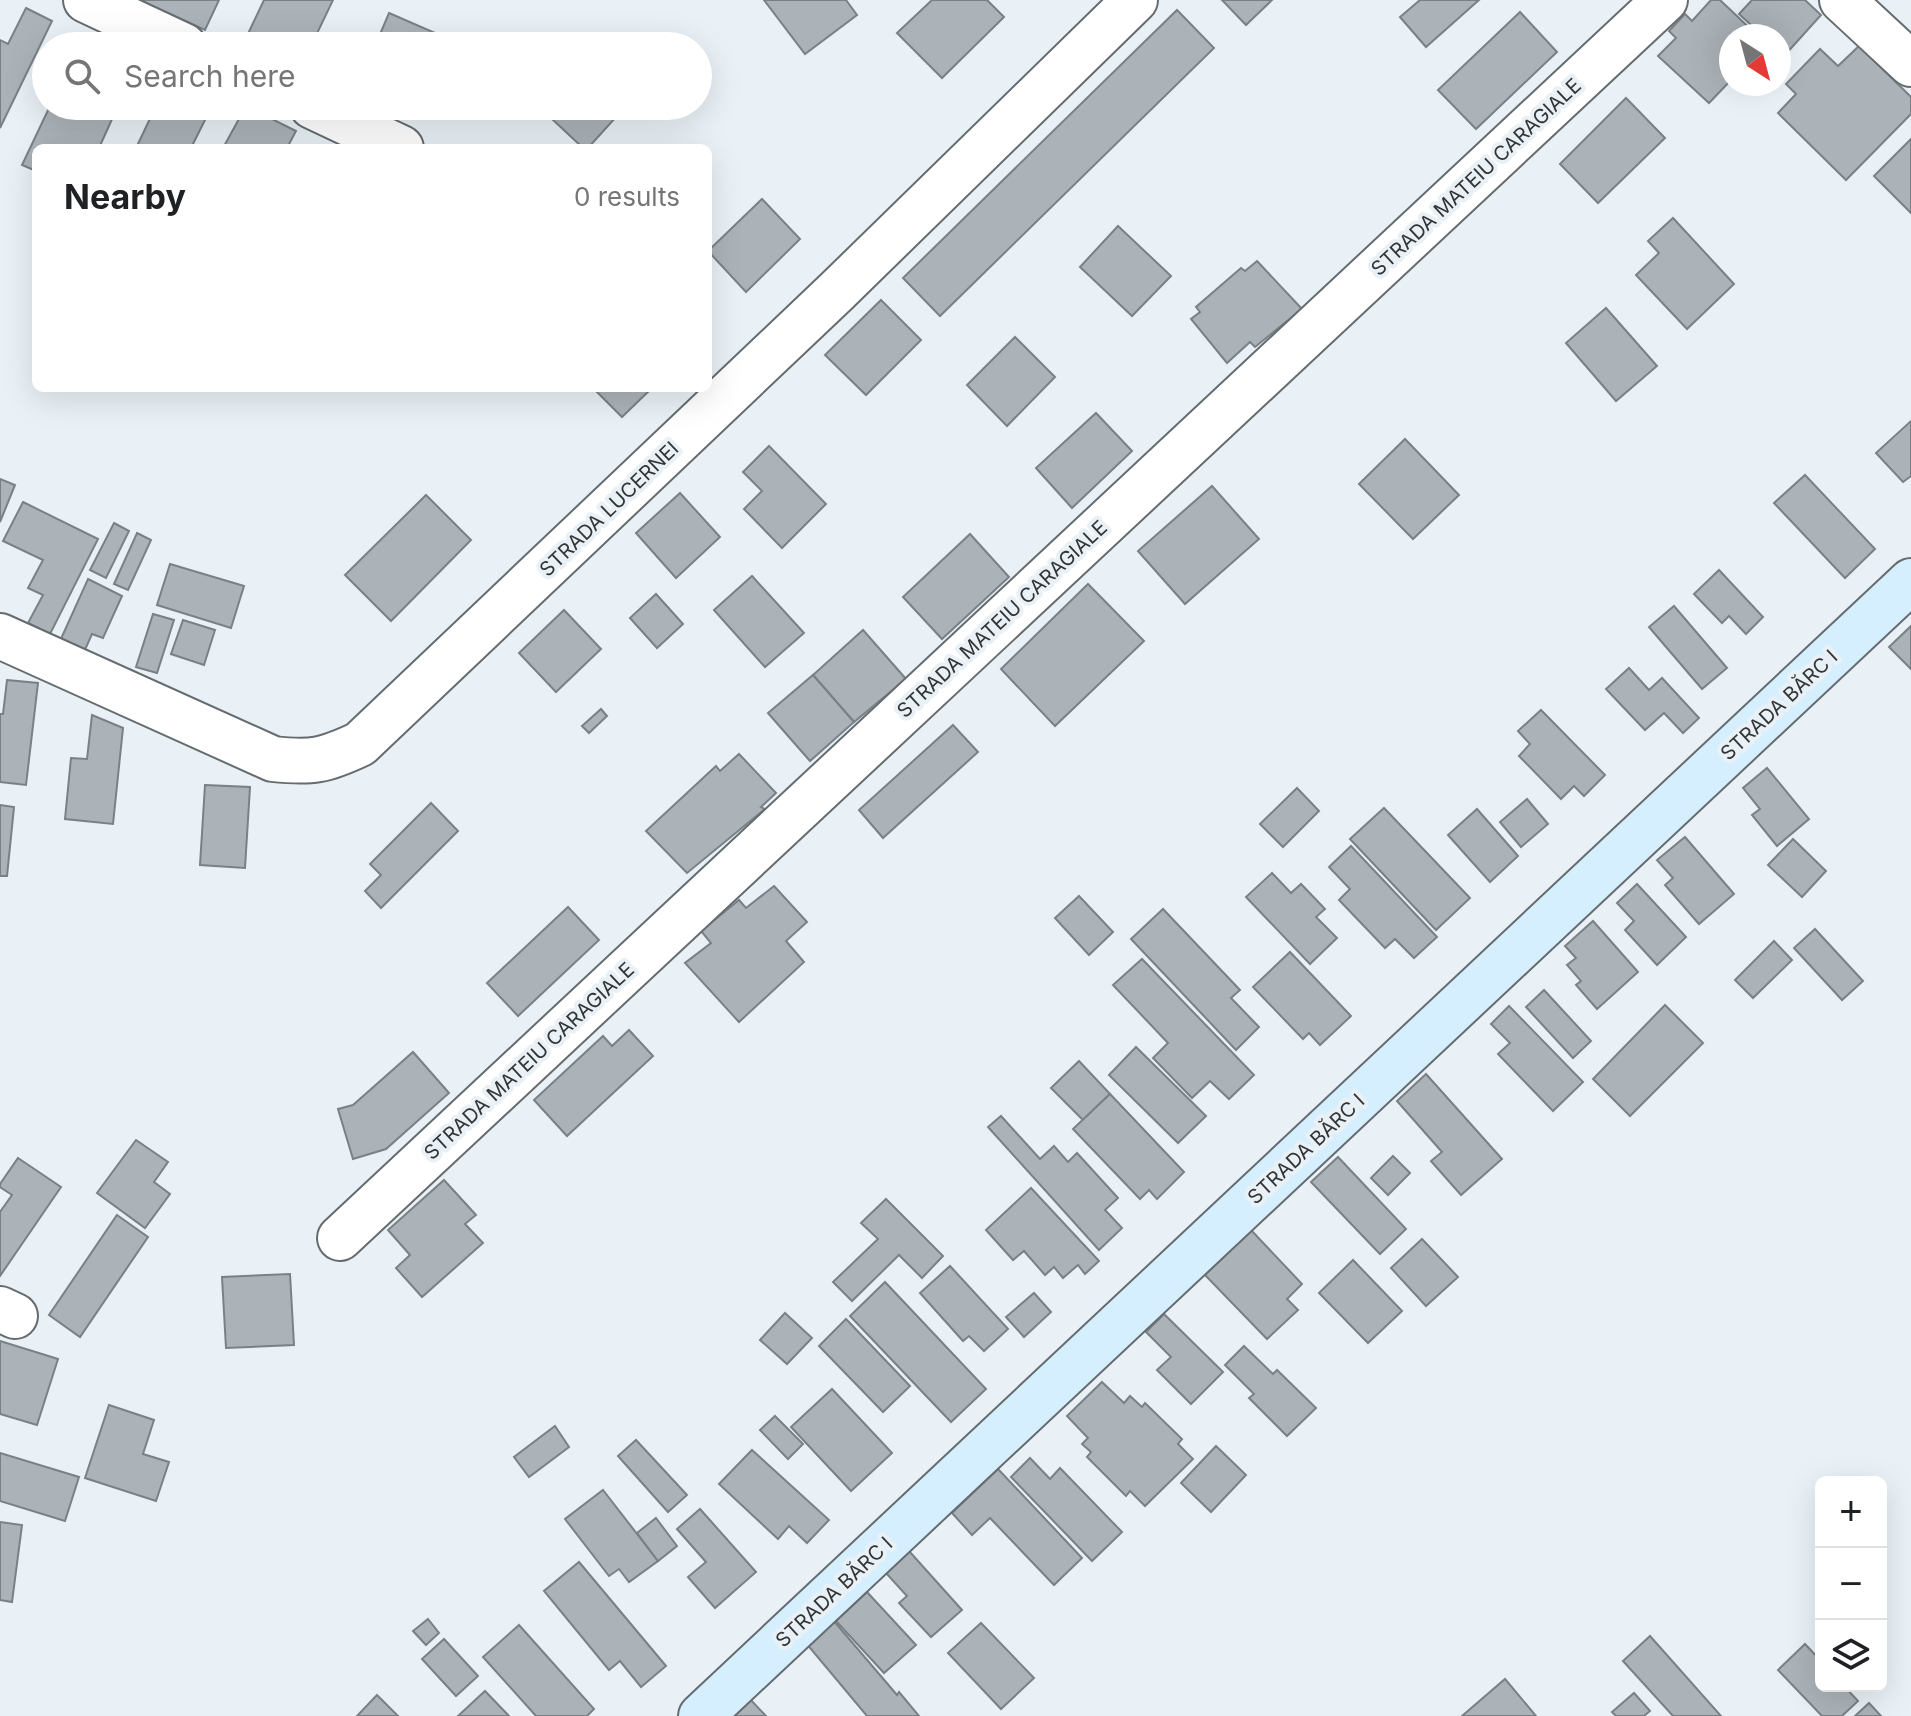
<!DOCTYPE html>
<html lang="en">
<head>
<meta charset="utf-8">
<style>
	:root { --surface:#fff; --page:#f6f6f6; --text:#202124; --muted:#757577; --line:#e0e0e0 }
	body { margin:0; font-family:Inter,sans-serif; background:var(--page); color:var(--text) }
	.controls { position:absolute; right:24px; bottom:24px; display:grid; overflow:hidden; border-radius:12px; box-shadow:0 8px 32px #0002 }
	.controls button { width:72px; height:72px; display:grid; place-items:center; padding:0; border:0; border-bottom:2px solid var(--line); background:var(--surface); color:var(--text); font:40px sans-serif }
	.compass { position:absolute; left:1719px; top:24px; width:72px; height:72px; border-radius:50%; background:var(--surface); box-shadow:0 8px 32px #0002; rotate:144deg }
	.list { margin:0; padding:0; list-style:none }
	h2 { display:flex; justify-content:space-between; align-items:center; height:104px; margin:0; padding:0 32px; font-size:34px }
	h2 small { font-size:26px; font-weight:400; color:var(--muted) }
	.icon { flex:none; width:44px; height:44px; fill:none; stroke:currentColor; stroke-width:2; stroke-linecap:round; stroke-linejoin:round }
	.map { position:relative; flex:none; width:1911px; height:1716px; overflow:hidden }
	.search { position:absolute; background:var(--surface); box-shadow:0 8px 32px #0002; left:32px; top:32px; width:680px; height:88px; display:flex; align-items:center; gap:20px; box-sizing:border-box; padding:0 28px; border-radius:44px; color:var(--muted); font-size:30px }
	.panel { position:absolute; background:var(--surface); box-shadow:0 8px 32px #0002; left:32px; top:144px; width:680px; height:248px; border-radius:12px }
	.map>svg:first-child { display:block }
	.building { fill:#acb3b8; stroke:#7a8186; stroke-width:2 }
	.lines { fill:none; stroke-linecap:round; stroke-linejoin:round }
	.street-casing { stroke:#656c70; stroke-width:48 }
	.secondary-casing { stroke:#656c70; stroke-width:48 }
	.street { stroke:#fff; stroke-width:44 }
	.secondary { stroke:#d6effe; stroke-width:44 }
	.labels { text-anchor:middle; stroke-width:8; stroke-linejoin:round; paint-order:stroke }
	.street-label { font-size:20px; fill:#323537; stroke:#e9f1f6 }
</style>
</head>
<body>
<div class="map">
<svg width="1911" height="1716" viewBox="0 0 1911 1716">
	<rect width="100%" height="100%" fill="#e9f1f6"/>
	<g class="building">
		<path d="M143,0H219L205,30L142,1Z"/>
		<path d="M264,0H333L311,46H264L246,38Z"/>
		<path d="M764,0H846L857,15L805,54Z"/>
		<path d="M932,0H987L1004,17L942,78L897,33Z"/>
		<path d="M1222,0H1272L1246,25Z"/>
		<path d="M1420,0H1479L1426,47L1400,17Z"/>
		<path d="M1711,0H1720L1758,36H1731V80L1709,103L1658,56L1676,38L1669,31L1685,14L1692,21Z"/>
		<path d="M1752,0H1805L1821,15L1784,56L1779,51V36H1763L1739,14Z"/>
		<path d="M26,8L52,21L0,128V40L8,44Z"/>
		<path d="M1177,10L1214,48L940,316L903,278Z"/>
		<path d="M1520,12L1557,52L1476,129L1438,90Z"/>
		<path d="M389,13L442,36L438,46H375Z"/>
		<path d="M1859,46L1911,97V114L1846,180L1778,113L1796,94L1786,84L1820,49L1838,66Z"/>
		<path d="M1626,98L1665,138L1598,203L1560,164Z"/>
		<path d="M50,106H59L69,110L71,106H118L99,148H36V171L22,165Z"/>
		<path d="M156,106L173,114L177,106H212L191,148H136Z"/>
		<path d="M246,106L296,131L287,148H223Z"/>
		<path d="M383,106H412L407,117Z"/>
		<path d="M565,106H626L588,148H583L552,119Z"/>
		<path d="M1911,139V213L1874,176Z"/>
		<path d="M762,199L800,239L746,292L708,251Z"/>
		<path d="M1673,218L1734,284L1687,329L1636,275L1659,253L1648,241Z"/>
		<path d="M1118,226L1171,276L1132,316L1080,267Z"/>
		<path d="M1257,261L1302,309L1255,347L1250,342L1227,363L1191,319L1200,312L1196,307L1241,268L1245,271Z"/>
		<path d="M881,300L921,340L866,395L825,355Z"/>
		<path d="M1606,308L1657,366L1616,401L1566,343Z"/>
		<path d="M1015,337L1055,377L1007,426L967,385Z"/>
		<path d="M593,388H652L622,417Z"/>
		<path d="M1096,413L1132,451L1072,508L1036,468Z"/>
		<path d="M1911,421V476L1903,482L1876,453Z"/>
		<path d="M1405,439L1459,495L1413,539L1359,484Z"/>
		<path d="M769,446L826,504L782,548L744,509L762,491L743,472Z"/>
		<path d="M1805,475L1875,549L1845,578L1774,503Z"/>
		<path d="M0,479L15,485L0,522Z"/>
		<path d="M1212,486L1259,539L1185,604L1138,551Z"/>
		<path d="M680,493L720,537L676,578L636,533Z"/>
		<path d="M426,495L471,540L391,621L345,575Z"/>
		<path d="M23,502L98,539L50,634L28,623L43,595L28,588L43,560L3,541Z"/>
		<path d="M114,523L129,531L106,578L90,570Z"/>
		<path d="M137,533L151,540L128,590L114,584Z"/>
		<path d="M970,534L1009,577L942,639L903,597Z"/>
		<path d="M170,564L244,586L231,628L157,605Z"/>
		<path d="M1719,570L1763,617L1746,634L1729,616L1722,623L1694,594Z"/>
		<path d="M752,576L804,633L765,667L714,610Z"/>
		<path d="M88,579L122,596L103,638L92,634L84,652L60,641Z"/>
		<path d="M1088,584L1144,641L1055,726L1001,669Z"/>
		<path d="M656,594L683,624L657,648L630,618Z"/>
		<path d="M1674,606L1727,668L1702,689L1649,627Z"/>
		<path d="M564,610L601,649L556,692L519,653Z"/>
		<path d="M153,614L174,620L157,673L136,667Z"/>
		<path d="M183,620L215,630L204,665L171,654Z"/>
		<path d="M1911,626V669L1889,647Z"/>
		<path d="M863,630L906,679L854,722L813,675Z"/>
		<path d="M1629,668L1649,690L1662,678L1699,718L1683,733L1664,713L1645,730L1606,689Z"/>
		<path d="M813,675L854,722L810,761L768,713Z"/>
		<path d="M7,680L38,683L26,785L0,782V714H3Z"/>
		<path d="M601,709L607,716L589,733L582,726Z"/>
		<path d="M1541,710L1605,775L1584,796L1574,786L1561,799L1519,756L1530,744L1518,731Z"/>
		<path d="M92,715L123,728L113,824L65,819L71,758L87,759Z"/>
		<path d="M953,725L978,752L883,838L859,810Z"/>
		<path d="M739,754L776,793L761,807L765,809L687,873L646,831L716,766L720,771Z"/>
		<path d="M1767,768L1809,819L1777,846L1752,815L1760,809L1743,788Z"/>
		<path d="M205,785L250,787L245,868L200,865Z"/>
		<path d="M1297,788L1319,811L1283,847L1260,824Z"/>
		<path d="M1527,799L1548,824L1521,847L1500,822Z"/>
		<path d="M431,803L458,831L381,908L365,891L381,875L370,864Z"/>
		<path d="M0,805L14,807L7,876H0Z"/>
		<path d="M1384,808L1470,898L1436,930L1350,839Z"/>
		<path d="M1477,809L1518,856L1490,882L1448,835Z"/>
		<path d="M1685,837L1734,894L1699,924L1665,885L1673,878L1657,860Z"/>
		<path d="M1793,839L1826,871L1802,897L1768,865Z"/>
		<path d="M1351,846L1437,937L1414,958L1395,939L1385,948L1339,900L1350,889L1329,867Z"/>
		<path d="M1272,873L1291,893L1301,884L1325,909L1316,917L1337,938L1310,964L1246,897Z"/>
		<path d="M1637,884L1686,937L1657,965L1625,930L1634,921L1617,903Z"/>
		<path d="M774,886L807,922L786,941L804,962L739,1022L685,963L711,943L701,931L739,900L746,908Z"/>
		<path d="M1079,896L1113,932L1089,955L1055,918Z"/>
		<path d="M568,907L599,940L518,1016L487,983Z"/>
		<path d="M1163,909L1240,990L1231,998L1259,1027L1236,1050L1131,939Z"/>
		<path d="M1593,921L1638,972L1597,1009L1576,985L1581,981L1567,965L1576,958L1565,946Z"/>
		<path d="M1815,929L1863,981L1842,1000L1794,948Z"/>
		<path d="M1774,941L1792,960L1753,998L1735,980Z"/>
		<path d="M1290,952L1351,1016L1320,1045L1309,1033L1303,1039L1253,987Z"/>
		<path d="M1142,959L1254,1075L1229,1099L1210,1081L1192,1098L1153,1058L1168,1043L1113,985Z"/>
		<path d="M1544,990L1591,1041L1573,1058L1526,1007Z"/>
		<path d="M1665,1005L1703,1043L1630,1116L1593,1079Z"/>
		<path d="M1509,1006L1583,1082L1553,1111L1498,1054L1510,1043L1491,1024Z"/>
		<path d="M629,1030L653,1056L567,1136L534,1100L603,1036L612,1046Z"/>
		<path d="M1136,1047L1206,1116L1178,1143L1109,1075Z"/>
		<path d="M413,1052L449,1093L386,1149L353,1159L338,1109L353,1105Z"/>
		<path d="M1079,1061L1110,1094L1083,1120L1051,1088Z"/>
		<path d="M1426,1074L1502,1159L1461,1195L1431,1161L1442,1152L1397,1101Z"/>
		<path d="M1110,1094L1184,1172L1157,1199L1149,1190L1140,1199L1073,1129Z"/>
		<path d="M1001,1116L1040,1159L1054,1146L1068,1162L1077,1153L1118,1198L1105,1210L1122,1228L1099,1250L988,1127Z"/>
		<path d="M136,1140L168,1162L154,1182L170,1194L145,1228L97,1193Z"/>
		<path d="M1393,1156L1410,1173L1388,1195L1371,1178Z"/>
		<path d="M1338,1157L1406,1229L1380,1254L1311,1182Z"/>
		<path d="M18,1158L61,1187L0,1276V1212L12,1195L0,1187V1184Z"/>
		<path d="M444,1180L476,1215L465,1224L483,1243L422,1297L396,1268L410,1255L388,1230Z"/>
		<path d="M1031,1188L1099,1261L1085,1274L1078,1265L1063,1278L1054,1267L1045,1275L1024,1251L1013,1260L986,1230Z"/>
		<path d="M886,1199L943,1256L922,1278L899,1255L852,1301L833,1282L878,1239L861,1223Z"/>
		<path d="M117,1215L148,1237L80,1337L49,1315Z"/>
		<path d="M1251,1230L1302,1284L1287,1299L1298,1310L1267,1339L1205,1275Z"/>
		<path d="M1422,1239L1458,1277L1426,1306L1391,1268Z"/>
		<path d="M1353,1260L1402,1311L1368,1343L1319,1293Z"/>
		<path d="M950,1266L1008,1329L984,1351L969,1336L963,1341L920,1293Z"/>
		<path d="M290,1274L294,1345L226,1348L222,1277Z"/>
		<path d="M885,1282L986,1389L951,1422L850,1316Z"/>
		<path d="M1034,1293L1051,1312L1024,1337L1006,1317Z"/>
		<path d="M785,1313L812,1338L787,1364L760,1340Z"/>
		<path d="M1164,1314L1223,1372L1191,1404L1157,1370L1171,1357L1146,1332Z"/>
		<path d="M846,1319L910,1386L883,1412L819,1346Z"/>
		<path d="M0,1341L58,1359L37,1425L0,1414Z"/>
		<path d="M1244,1346L1273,1374L1277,1370L1316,1408L1287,1436L1249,1398L1254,1394L1225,1365Z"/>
		<path d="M1102,1382L1124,1403L1130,1396L1142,1407L1145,1403L1182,1439L1178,1444L1193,1459L1145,1506L1130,1491L1126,1496L1087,1457L1091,1452L1082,1444L1088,1438L1067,1416Z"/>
		<path d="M832,1389L892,1453L851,1491L791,1427Z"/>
		<path d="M109,1405L154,1420L143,1454L169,1462L156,1501L85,1478Z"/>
		<path d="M775,1416L803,1444L788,1459L760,1430Z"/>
		<path d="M555,1426L569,1447L529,1477L514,1457Z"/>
		<path d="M636,1440L687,1495L668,1512L618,1456Z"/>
		<path d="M1216,1446L1246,1475L1211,1512L1181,1483Z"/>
		<path d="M752,1450L829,1520L807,1543L789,1526L778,1539L719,1484Z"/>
		<path d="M0,1453L79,1477L65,1521L0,1501Z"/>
		<path d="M1030,1458L1050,1479L1060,1468L1122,1532L1092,1561L1011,1477Z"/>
		<path d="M998,1469L1082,1558L1054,1585L990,1518L972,1535L952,1513Z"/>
		<path d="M603,1490L658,1561L629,1582L619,1569L609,1576L565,1519Z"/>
		<path d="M700,1509L756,1572L715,1608L688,1577L706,1562L677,1529Z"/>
		<path d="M656,1518L677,1546L658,1561L637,1533Z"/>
		<path d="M0,1522L22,1525L12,1602L0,1600Z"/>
		<path d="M909,1551L962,1610L931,1637L899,1603L907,1596L886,1573Z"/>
		<path d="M579,1562L666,1666L641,1687L620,1661L609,1670L544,1591Z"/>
		<path d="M867,1592L916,1645L884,1673L836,1621Z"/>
		<path d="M428,1619L439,1633L426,1645L413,1631Z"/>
		<path d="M833,1620L897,1695L899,1692L919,1716H867L806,1643Z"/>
		<path d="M981,1623L1034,1678L1001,1709L948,1653Z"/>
		<path d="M519,1625L594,1709L587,1716H536L483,1657Z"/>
		<path d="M1650,1636L1721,1716H1673L1623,1661Z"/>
		<path d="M444,1639L478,1676L456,1696L422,1659Z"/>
		<path d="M1805,1644L1821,1661V1686H1844L1858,1701L1842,1716H1822L1778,1670Z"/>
		<path d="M1505,1679L1536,1716H1462Z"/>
		<path d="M485,1691L509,1716H458Z"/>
		<path d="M1634,1693L1650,1711L1644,1716H1616L1612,1712Z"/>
		<path d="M377,1695L398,1716H357Z"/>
		<path d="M747,1696L766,1716H725Z"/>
		<path d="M1869,1703L1881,1716H1855Z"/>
	</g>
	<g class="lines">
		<g class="street-casing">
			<g id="street">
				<path d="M86,0L184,46"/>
				<path d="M1842,0L1911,64"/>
				<path d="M312,106L401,148"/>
				<path d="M0,636L273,759C312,763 324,761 360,744L836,292L1135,0"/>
				<path d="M340,1238L1665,0"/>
				<path d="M0,1309L15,1316"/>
			</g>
		</g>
		<g class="secondary-casing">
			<path id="secondary" d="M701,1716L1911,581"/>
		</g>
		<use href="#street" class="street"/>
		<use href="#secondary" class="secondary"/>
	</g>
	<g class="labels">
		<g class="street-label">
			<text transform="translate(1476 177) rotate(-43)" y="7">STRADA MATEIU CARAGIALE</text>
			<text transform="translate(609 509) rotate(-44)" y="7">STRADA LUCERNEI</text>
			<text transform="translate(1002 619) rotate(-43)" y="7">STRADA MATEIU CARAGIALE</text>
			<text transform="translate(1779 705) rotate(-43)" y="7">STRADA BĂRC I</text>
			<text transform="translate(529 1061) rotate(-43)" y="7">STRADA MATEIU CARAGIALE</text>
			<text transform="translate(1306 1149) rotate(-43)" y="7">STRADA BĂRC I</text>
			<text transform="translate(834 1592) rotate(-43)" y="7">STRADA BĂRC I</text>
		</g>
	</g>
</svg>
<div class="controls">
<button>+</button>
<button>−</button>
<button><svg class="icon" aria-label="layers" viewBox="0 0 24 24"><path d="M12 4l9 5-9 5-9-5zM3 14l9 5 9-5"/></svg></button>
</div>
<svg class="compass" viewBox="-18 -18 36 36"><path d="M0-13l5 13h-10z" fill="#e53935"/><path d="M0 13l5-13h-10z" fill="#757577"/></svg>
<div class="search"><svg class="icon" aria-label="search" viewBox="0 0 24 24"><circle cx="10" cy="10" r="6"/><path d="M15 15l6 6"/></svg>Search here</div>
<section class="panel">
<h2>Nearby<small>0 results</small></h2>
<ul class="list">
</ul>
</section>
</div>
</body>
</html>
